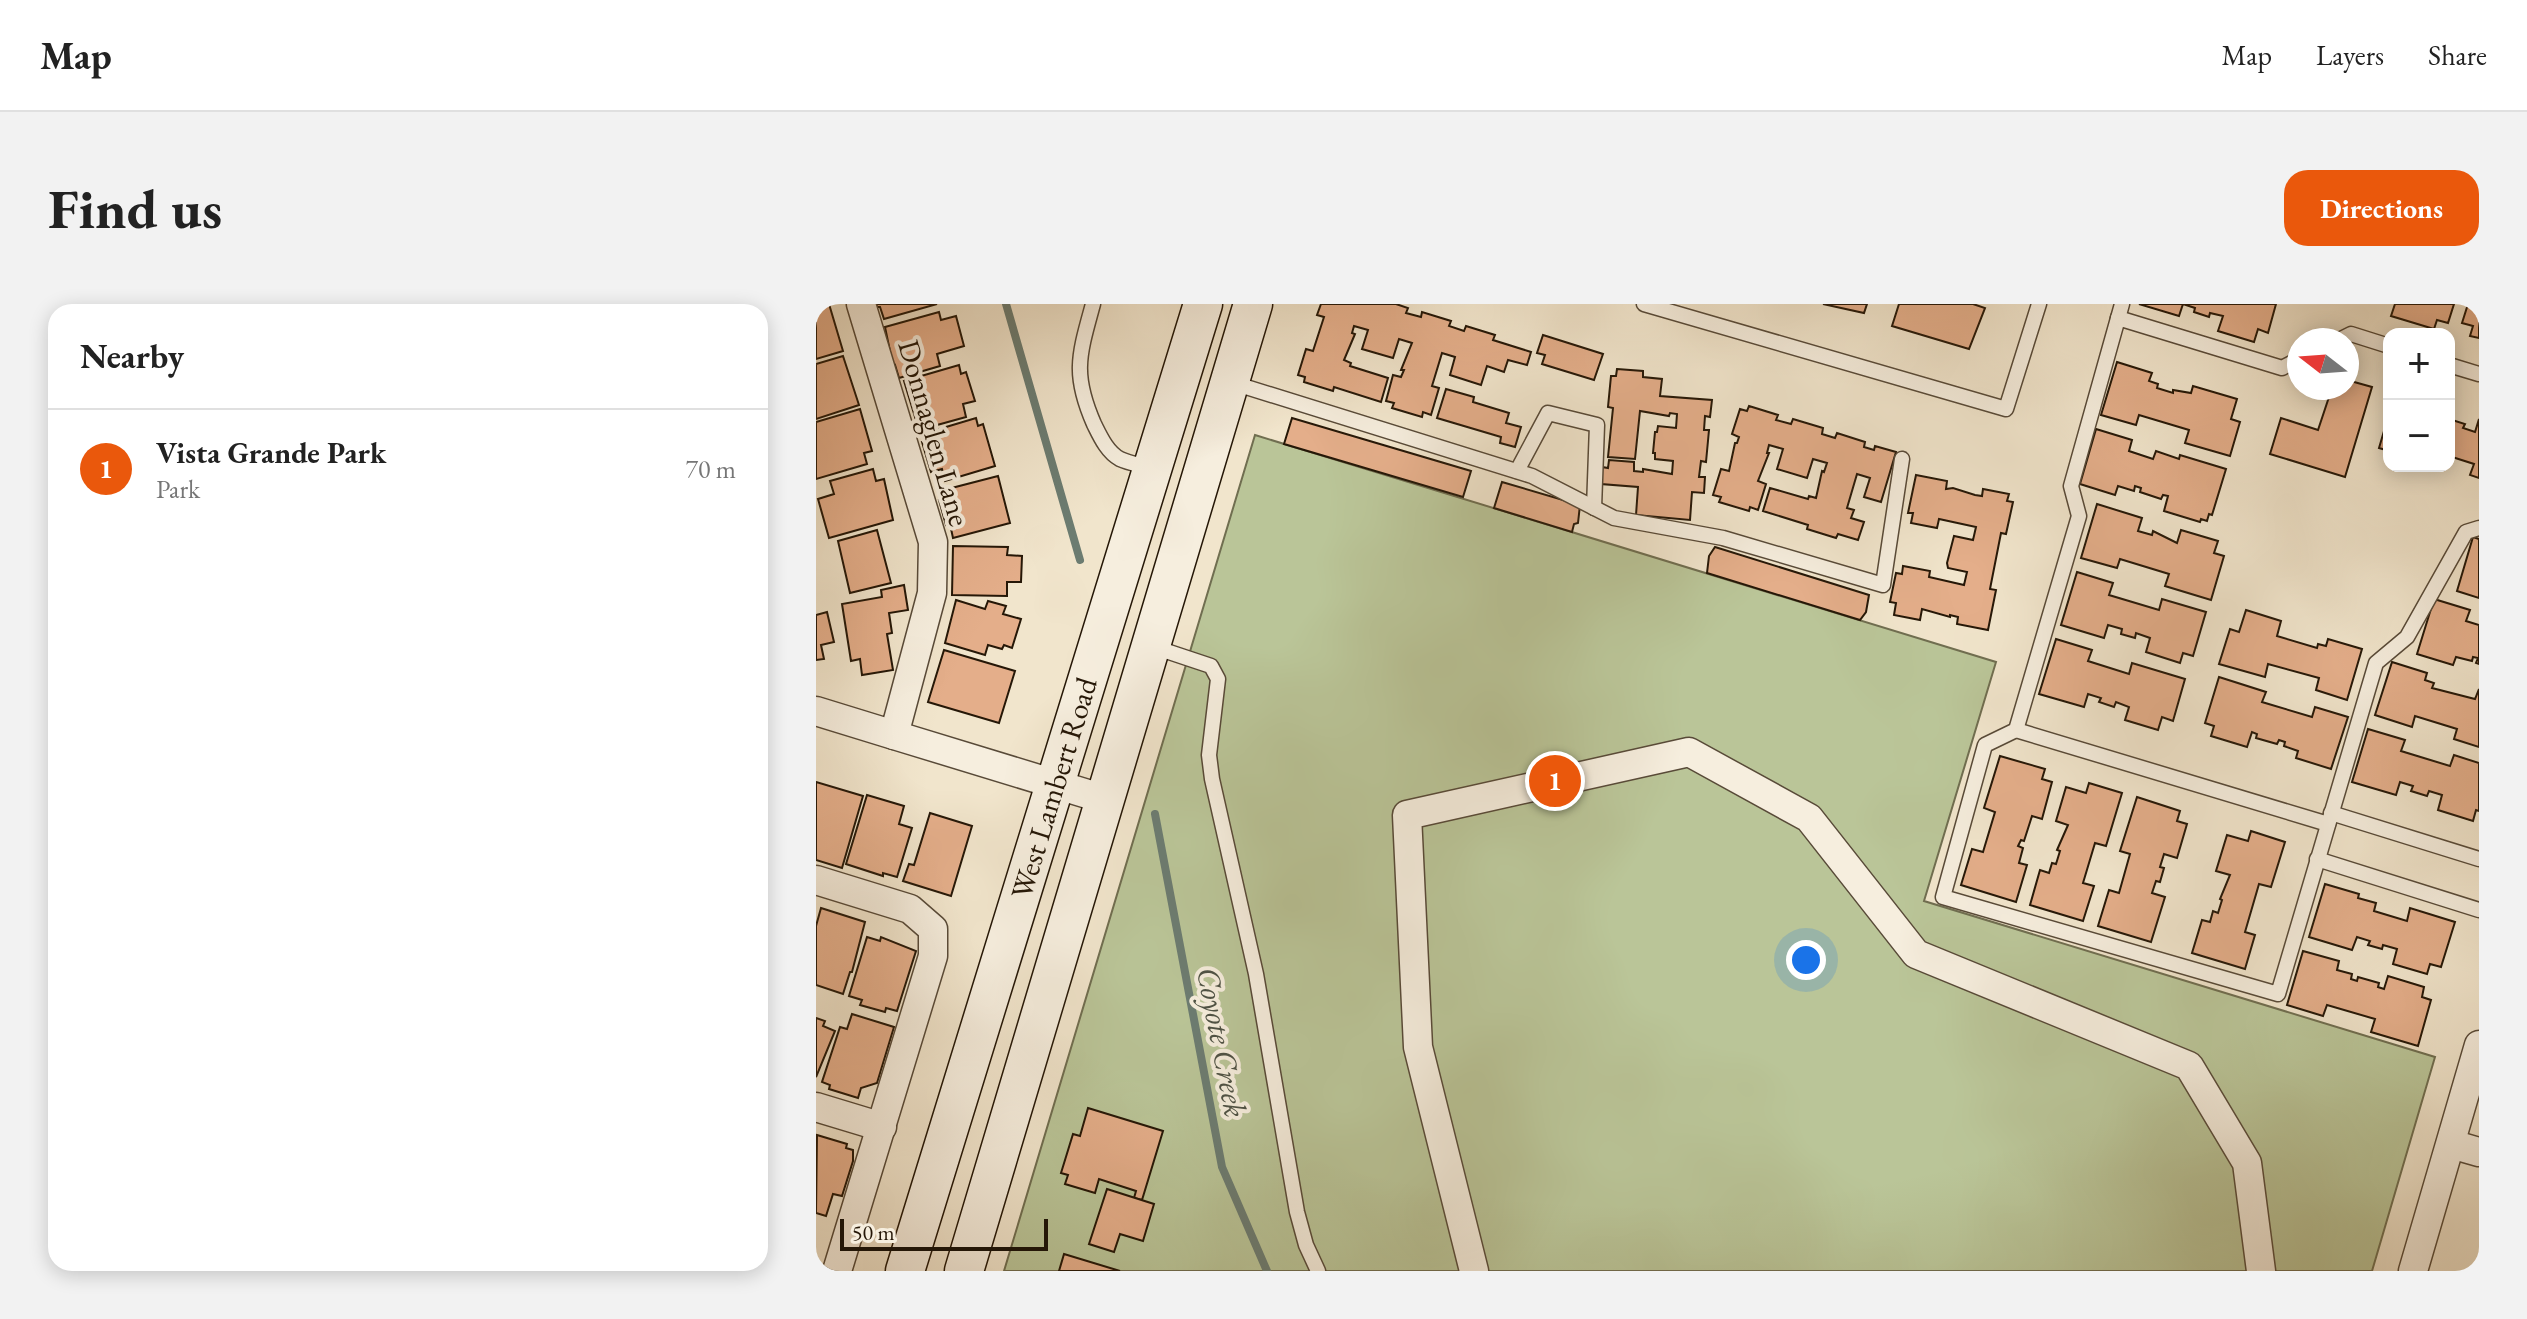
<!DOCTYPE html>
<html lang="en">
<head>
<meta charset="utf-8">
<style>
	:root { --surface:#fff; --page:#f2f2f2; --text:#222; --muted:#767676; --line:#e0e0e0; --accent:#ea580c }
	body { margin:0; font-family:"EB Garamond",serif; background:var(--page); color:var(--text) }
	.controls { position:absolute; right:24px; top:24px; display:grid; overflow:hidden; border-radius:16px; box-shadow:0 4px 20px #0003 }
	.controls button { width:72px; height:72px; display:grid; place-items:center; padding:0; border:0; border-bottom:2px solid var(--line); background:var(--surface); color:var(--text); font:40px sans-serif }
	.compass { position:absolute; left:1471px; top:24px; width:72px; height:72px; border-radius:50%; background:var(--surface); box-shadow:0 4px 20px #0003; rotate:287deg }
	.scale { position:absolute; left:24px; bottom:20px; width:208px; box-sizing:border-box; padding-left:8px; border:4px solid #251707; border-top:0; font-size:22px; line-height:28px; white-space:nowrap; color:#251707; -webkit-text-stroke:6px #f6eede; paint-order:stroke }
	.you { position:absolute; left:990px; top:656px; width:28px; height:28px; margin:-20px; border:6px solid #fff; border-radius:50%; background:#1a73e8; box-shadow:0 0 0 12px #1a73e833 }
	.badge { display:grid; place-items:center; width:52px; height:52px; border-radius:50%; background:var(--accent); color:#fff; font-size:26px; font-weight:700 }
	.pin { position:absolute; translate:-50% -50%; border:4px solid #fff; box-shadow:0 2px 8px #0006 }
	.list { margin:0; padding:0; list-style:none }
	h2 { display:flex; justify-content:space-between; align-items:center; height:104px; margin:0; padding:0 32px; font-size:34px }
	h2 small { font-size:26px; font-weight:400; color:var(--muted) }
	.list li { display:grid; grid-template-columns:52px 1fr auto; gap:24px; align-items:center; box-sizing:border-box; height:120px; padding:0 32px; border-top:2px solid var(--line) }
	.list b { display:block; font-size:30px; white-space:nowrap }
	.list p { margin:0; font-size:26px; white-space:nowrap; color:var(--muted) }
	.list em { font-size:26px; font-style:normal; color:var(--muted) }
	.map { position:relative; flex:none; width:1663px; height:967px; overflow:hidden; border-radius:24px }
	header { display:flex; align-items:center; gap:48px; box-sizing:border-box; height:112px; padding:0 40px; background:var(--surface); border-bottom:2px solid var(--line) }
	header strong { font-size:38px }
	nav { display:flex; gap:44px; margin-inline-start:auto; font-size:28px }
	.intro { display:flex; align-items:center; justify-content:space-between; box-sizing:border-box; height:192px; padding:0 48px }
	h1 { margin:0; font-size:56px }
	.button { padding:20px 36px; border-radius:24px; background:var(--accent); color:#fff; font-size:28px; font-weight:700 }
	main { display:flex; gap:48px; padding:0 48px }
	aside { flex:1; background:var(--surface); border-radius:24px; box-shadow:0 4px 20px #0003 }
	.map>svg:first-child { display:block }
	.green { fill:#bac598; stroke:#706e50; stroke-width:2 }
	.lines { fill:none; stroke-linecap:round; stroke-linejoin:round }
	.stream { stroke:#6c7c71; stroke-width:8 }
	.building { fill:#e4ae8a; stroke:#251707; stroke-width:2 }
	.service-casing { stroke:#584a38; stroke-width:17 }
	.minor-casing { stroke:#584a38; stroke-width:31 }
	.secondary-casing { stroke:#251707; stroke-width:41 }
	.service { stroke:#f6eede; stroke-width:14 }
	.minor { stroke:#f6eede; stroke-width:28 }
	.secondary { stroke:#f6eede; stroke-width:38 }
	.labels { text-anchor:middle; stroke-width:8; stroke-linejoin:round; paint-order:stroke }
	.street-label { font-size:30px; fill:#251707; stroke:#f6eede }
	.water-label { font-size:32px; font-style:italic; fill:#4e5245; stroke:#f6eede }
</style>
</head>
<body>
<header>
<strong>Map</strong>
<nav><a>Map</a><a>Layers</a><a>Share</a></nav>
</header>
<div class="intro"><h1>Find us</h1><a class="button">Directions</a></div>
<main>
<aside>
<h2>Nearby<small></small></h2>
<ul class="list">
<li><span class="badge">1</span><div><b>Vista Grande Park</b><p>Park</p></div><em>70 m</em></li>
</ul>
</aside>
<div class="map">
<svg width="1663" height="967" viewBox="0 0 1663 967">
	<rect width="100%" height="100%" fill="#f1e5cc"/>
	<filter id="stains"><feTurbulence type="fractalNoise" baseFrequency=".0025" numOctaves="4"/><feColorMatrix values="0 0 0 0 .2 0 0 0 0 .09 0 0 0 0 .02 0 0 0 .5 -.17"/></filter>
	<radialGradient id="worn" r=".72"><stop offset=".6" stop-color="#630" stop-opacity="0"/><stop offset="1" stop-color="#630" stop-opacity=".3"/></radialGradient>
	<path class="green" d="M439,131L1180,358L1108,597L1619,753L1556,967H188Z"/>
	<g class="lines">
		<g class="stream">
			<path d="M190,0L264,256"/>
			<path d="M339,510L406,863L451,967"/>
		</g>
	</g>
	<g class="building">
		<path d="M13,0L27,47L0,55V2Z"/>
		<path d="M60,0H121L68,15L64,3H61Z"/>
		<path d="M505,0H580L592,4L590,9L605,13L606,8L635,17L633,22L648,27L650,22L679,31L677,36L715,48L711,61L692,56L688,68L671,62L665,81L634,71L639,53L626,49L616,82L623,84L615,111L607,108L606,113L576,104L578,99L570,97L577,71L585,73L588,66H585L596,39L583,35L577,54L546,45L552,26L538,22L536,29L539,30L528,56L535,59L534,62L572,74L565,98L518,83L517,87L488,78L489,73L482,71L490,45L497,47L508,13L501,11Z"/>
		<path d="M1007,0H1051L1048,9Z"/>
		<path d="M1083,0H1157L1169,4L1153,45L1076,22Z"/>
		<path d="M1323,0H1460L1452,29L1442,25L1438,38L1402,27L1407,12L1394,9L1393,13L1378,8L1379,4L1367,0L1363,12Z"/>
		<path d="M1579,0H1638L1632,19L1621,16L1618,25L1575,12Z"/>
		<path d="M1652,0H1663V34L1654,32L1657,22L1646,19Z"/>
		<path d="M123,8L125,16L140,12L148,42L121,50L124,62L83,74L79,61L77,62L69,23Z"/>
		<path d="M727,31L787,50L778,76L726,60L729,51L721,49Z"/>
		<path d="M27,52L43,101L0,115V60Z"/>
		<path d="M1301,58L1336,69L1333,77L1342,80L1341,84L1357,89V86L1375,89L1377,82L1421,95L1415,115L1424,118L1414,152L1369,139L1373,126L1323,111L1320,121L1285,111Z"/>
		<path d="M143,61L145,70L150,68L159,97L147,100L150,113L103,126L88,77Z"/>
		<path d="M801,65L827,67V73L846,75L844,92L896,96L894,113L889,112L888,126H893L890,158L885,157L883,173H889L888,189L876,188L874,216L820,211L822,183L785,180L786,163L792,164L793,156L818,158V167L827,168V165L856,170L857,157L839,155V149H837L839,128H841L842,122L860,124L861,110L854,109L853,112L824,107L819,155L792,153L797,104L792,103L795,72H800Z"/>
		<path d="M1531,76L1556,83L1529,173L1454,150L1465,114L1502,126L1516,84H1531Z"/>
		<path d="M630,85L658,93L657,98L693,109L690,119L705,123L699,143L684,139L685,133L621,114Z"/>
		<path d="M933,102L962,111L960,116L975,120L977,115L1007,124L1006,130L1019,134L1021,129L1049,138L1048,143L1058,146L1059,142L1080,148L1065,198L1048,193L1054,174L1041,170L1031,204L1038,206L1035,214L1048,218L1042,236L1022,230L1020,234L991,225L992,221L947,207L954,184L992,195L993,192L1000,194L1006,167L1008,168L1011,159L997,155L991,174L961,165L967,145L953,141L951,149H953L942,177L950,180L942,206L934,203L933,207L903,198L905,193L897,191L905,165L913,167L919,139H921L923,133L916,130L924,105L931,107Z"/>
		<path d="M44,105L56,147L48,149L51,160L0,175V118Z"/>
		<path d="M1573,110V147L1563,144Z"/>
		<path d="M160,114L162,122L167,120L179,162L129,177L126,165L115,168L106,138L122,133L120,126Z"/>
		<path d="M476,114L655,167L647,193L468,140Z"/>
		<path d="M1633,115L1649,120L1647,124L1659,128L1663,115V174L1654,171L1658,160L1633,152Z"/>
		<path d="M1280,125L1316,136L1313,147L1337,155L1340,147L1363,155L1364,151L1410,165L1396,211L1393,210L1391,217L1385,215L1384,218L1348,207L1352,192L1347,191L1345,195L1324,188L1325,184L1319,182L1318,187L1302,182L1299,191L1264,180Z"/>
		<path d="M57,165L60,177L68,175L77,216L13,234L2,195L18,190L14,177Z"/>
		<path d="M1100,171L1131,177L1130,185L1137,184L1159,191L1166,192L1167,185L1193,190L1191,197L1197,198L1190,230L1185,229L1174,285L1180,286L1172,326L1141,320L1142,313L1134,311V313L1106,305L1104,316L1078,311L1080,299L1074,298L1080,269L1086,270L1087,262L1114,267L1113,273L1148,281L1151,268L1132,264L1131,259L1138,232L1157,236L1160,223L1123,215L1121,224L1095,219L1097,209H1092Z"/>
		<path d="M182,172L194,219L137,234L134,220L130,221L123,196L127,195L124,187Z"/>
		<path d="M686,178L764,201L762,219L758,220L756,228L678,204Z"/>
		<path d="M1281,200L1326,214L1322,227L1336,231L1337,227L1361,239L1365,226L1402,237L1398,249L1408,252L1395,296L1349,282L1353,270L1304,255L1301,264L1265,254Z"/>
		<path d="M61,226L75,279L34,289L22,237Z"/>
		<path d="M1657,233L1663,235V294L1641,287Z"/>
		<path d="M137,242L192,243L191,251L206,252L205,278H191V292L136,291Z"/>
		<path d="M899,243L1053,291L1050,308L1044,316L891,269L893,252Z"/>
		<path d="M1261,268L1297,279L1293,291L1343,306L1346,295L1390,308L1377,352L1367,349L1364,359L1330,348L1334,334L1320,329L1319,334L1305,330L1306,325L1292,321L1288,334L1245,321Z"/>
		<path d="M88,281L92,306L73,309L76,329L71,330L77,366L46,371L44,355L35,357L26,300L66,293L65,286Z"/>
		<path d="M1618,295L1654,306L1650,317L1663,321V360L1660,359L1662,354L1657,353L1656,357L1640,353L1637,361L1601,350Z"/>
		<path d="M140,296L169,305L172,297L190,302L187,310L205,315L196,344L188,341L186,345L172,341L169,351L129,339Z"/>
		<path d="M1430,306L1465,317L1461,332L1501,344L1502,340L1510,342L1512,335L1546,345L1531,396L1500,386L1503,374L1452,360L1449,373L1403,360L1414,325L1423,328Z"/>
		<path d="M11,308L18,338L5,341L8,355L0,356V311Z"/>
		<path d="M1240,335L1276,346L1272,357L1313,370L1316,359L1369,375L1357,417L1346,413L1342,426L1309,416L1313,403L1300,398L1298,403L1283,398L1285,394L1272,390L1268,403L1223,390Z"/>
		<path d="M128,346L199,367L183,419L112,398Z"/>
		<path d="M1576,358L1611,369L1609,376L1618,379L1616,384L1659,395L1663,385V443L1638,435L1641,425L1599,412L1596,423L1559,411Z"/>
		<path d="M1403,373L1450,388L1446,398L1496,413L1499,403L1532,413L1515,465L1480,454L1482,447L1468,442L1469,438L1463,436L1461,440L1440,434L1441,430L1436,428L1431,443L1395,432L1398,422L1389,419Z"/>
		<path d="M1552,425L1589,436L1585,447L1634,462L1638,451L1663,459V507L1660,506L1657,517L1622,506L1626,491L1613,487L1611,492L1595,487L1597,482L1584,478L1580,491L1536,478Z"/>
		<path d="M1184,452L1229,465L1226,475L1236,478L1226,515L1216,512L1208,537L1205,536L1202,542L1207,544L1203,559L1211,561L1200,598L1145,581L1156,545L1167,548L1179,508L1168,504Z"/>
		<path d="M0,478L47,492L26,564L0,556Z"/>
		<path d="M1273,479L1306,489L1290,542L1279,539L1267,579L1278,582L1267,617L1214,601L1224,566L1233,569L1236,559L1240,560L1244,547L1241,546L1252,521L1240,517L1250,483L1270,489Z"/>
		<path d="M51,491L88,502L83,520L96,524L81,573L67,569V572L30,560Z"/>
		<path d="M1321,493L1364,507L1361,517L1371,520L1361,554L1348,550L1344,563L1348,564L1344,578L1340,577L1336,589L1349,593L1335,638L1282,622L1293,586L1303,589L1314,550L1304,547Z"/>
		<path d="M114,509L156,522L135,592L87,577L93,560L98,561Z"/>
		<path d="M1435,527L1469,538L1455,583L1443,580L1429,628L1439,631L1429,665L1376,649L1386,616L1394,618L1397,607L1402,609L1406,596L1404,595L1414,571L1400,567L1411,531L1432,537Z"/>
		<path d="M1509,580L1543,590L1542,594L1560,599L1558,607L1591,617L1594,604L1639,618L1625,663L1614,660L1611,670L1577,660L1581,645L1567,641L1566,645L1552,641L1554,637L1541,633L1536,646L1493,633Z"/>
		<path d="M5,604L49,618L36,668H34L27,690L0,681V622Z"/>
		<path d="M51,633L64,637L65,633L100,647L81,707L70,704L69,708L44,701L46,696L33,692Z"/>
		<path d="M1487,647L1523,657L1521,666L1536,670L1535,675L1541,677L1542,673L1563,679L1562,683L1568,685L1572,672L1608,683L1606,693L1615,696L1602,742L1555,728L1559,715L1511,701L1507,712L1471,701Z"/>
		<path d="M36,710L78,723L61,779L45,784L42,794L13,785L14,781L6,778L24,723L31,725Z"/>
		<path d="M0,714L9,717L7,722L19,727L0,773Z"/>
		<path d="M272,804L347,827L326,896L318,894L320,887L283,875L279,889L249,880L252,871L245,869L257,830L264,832Z"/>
		<path d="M1,831L31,840L30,844L37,846V857L26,892L17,890L10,912L0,909Z"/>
		<path d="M291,885L338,900L327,937L304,930L298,948L273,940Z"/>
		<path d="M248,950L304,967H243Z"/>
	</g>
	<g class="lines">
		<g class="service-casing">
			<g id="service">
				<path d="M277,0C263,51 256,70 278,120C284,132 291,148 304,155C313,159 324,161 334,164"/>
				<path d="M828,0L1190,105L1223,0"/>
				<path d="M1306,0L1255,182L1263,212L1200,426L1169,441L1127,593L1462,690L1560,359L1591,333L1650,228L1663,224"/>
				<path d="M1302,14L1466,64L1483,55"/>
				<path d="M1523,36L1535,30L1573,42"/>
				<path d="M1633,61L1663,70"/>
				<path d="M414,78L716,172L798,214L907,234L1067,281L1086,155"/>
				<path d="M701,167L732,109L781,121L778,204"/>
				<path d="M335,342L395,362L402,375L393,451L396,475L440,670L481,908L490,941L502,967"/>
				<path d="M1200,426L1512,520"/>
				<path d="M1515,509L1663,555"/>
				<path d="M1501,555L1663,606"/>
				<path d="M1663,967V966"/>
			</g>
		</g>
		<g class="minor-casing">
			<g id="minor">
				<path d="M0,407L78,431L116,289L117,238L45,0"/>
				<path d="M78,431L288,495"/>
				<path d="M0,576L94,605L117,625V652L21,967"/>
				<path d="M0,803L66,823"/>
				<path d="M1635,840L1663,848"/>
				<path d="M658,967L602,743L591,511L873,448L993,514L1100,650L1373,762L1431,859L1445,967"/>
				<path d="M1597,967L1663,741"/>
			</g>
		</g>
		<g class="secondary-casing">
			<g id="secondary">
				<path d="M89,967L387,0"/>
				<path d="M148,967L437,0"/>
			</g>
		</g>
		<use href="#service" class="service"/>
		<use href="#minor" class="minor"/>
		<use href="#secondary" class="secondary"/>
	</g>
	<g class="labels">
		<g class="street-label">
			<text transform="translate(118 129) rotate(74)" y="10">Donnaglen Lane</text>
			<text transform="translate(238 484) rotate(-73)" y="10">West Lambert Road</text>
		</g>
		<g class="water-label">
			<text transform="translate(406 738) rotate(79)" y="11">Coyote Creek</text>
		</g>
	</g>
	<rect width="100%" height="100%" filter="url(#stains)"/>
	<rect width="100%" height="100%" fill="url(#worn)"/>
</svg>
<div class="controls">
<button>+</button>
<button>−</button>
</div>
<svg class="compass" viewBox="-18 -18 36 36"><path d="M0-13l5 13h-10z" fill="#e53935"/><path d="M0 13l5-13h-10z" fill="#767676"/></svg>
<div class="scale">50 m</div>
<div class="you"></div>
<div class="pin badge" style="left:739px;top:477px">1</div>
</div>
</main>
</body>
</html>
